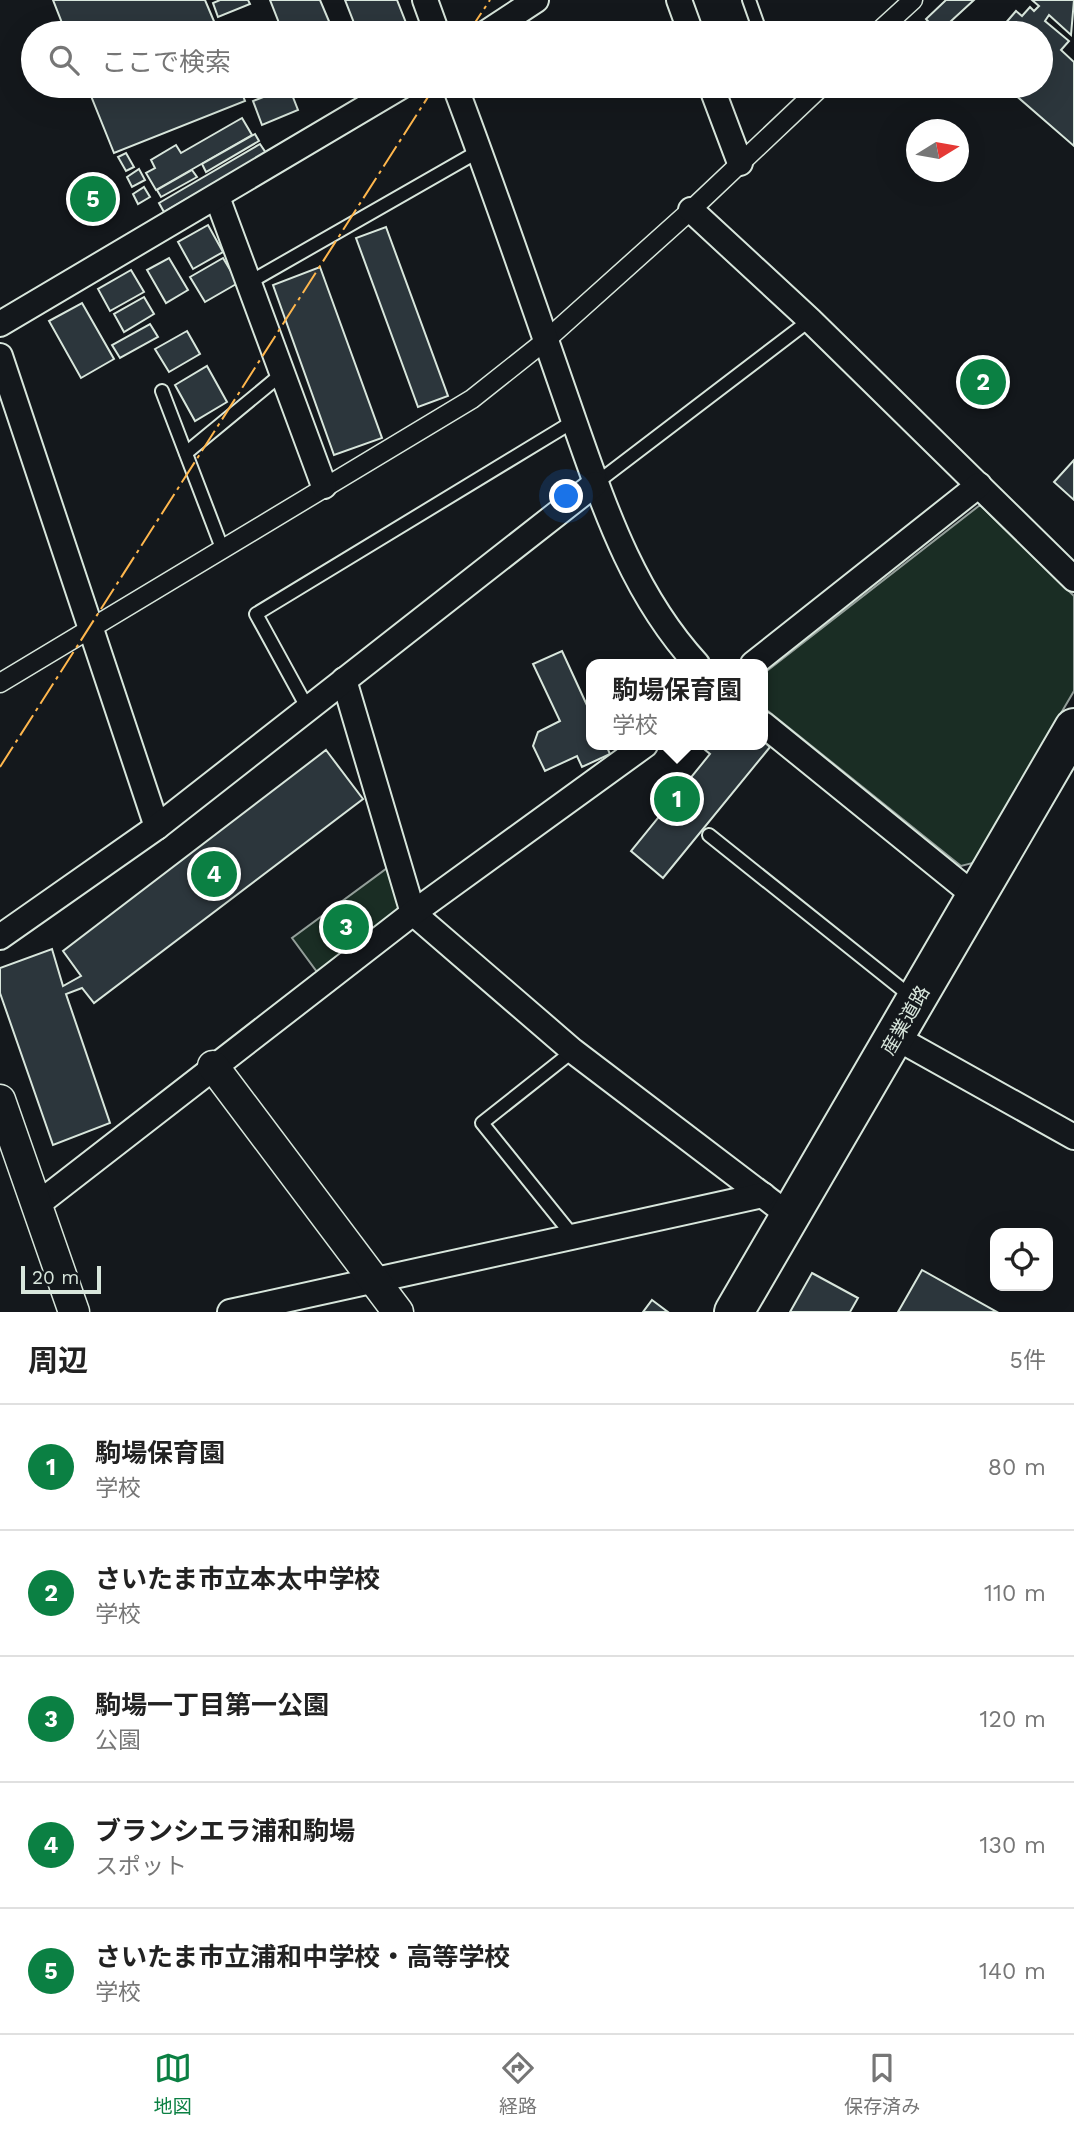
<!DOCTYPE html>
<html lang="ja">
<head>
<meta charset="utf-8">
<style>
	:root { --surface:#fff; --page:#f2f2f2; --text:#222; --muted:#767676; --line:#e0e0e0; --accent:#0b8043 }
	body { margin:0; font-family:"Work Sans","Noto Sans JP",sans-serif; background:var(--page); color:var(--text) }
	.controls { position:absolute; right:21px; bottom:21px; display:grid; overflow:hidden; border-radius:14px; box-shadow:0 7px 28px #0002 }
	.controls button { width:63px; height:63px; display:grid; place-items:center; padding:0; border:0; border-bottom:2px solid var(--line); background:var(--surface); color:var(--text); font:35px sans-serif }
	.compass { position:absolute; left:906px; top:119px; width:63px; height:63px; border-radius:50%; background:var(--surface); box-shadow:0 7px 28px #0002; rotate:79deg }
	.scale { position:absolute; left:21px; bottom:18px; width:80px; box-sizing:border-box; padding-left:7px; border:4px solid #d8e6dc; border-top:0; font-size:19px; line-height:24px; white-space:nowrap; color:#d8e6dc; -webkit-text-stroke:5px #14181c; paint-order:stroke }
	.you { position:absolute; left:567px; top:497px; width:24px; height:24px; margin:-18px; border:5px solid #fff; border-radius:50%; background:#1a73e8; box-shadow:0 0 0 10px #1a73e833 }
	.badge { display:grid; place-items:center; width:46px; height:46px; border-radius:50%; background:var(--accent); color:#fff; font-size:23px; font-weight:700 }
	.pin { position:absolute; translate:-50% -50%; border:4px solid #fff; box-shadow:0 2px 7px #0006 }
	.popup { position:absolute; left:586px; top:659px; width:182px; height:91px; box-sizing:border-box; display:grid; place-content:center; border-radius:14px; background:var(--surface); filter:drop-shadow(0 2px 5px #0005); font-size:23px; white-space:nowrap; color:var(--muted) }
	.popup b { font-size:26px; color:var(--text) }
	.popup::after { content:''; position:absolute; left:50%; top:100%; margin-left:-14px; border:14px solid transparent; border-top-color:var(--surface) }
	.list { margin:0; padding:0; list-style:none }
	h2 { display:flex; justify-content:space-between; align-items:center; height:91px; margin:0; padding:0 28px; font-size:30px }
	h2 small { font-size:23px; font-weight:400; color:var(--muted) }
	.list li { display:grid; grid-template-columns:46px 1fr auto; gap:21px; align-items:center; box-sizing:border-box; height:126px; padding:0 28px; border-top:2px solid var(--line) }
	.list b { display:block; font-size:26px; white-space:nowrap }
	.list p { margin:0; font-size:23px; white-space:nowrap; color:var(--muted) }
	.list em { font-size:23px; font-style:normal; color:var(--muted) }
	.icon { flex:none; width:38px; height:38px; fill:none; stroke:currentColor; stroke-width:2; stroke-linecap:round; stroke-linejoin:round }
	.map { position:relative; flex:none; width:1074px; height:1312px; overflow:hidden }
	.search { position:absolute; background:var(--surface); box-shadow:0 7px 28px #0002; left:21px; right:21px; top:21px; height:77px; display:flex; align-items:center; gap:18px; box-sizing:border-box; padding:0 24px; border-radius:38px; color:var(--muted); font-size:26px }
	.sheet { height:721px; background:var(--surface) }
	nav { display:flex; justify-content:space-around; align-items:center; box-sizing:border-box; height:98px; border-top:2px solid var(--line); background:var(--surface); font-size:19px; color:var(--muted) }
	nav a { display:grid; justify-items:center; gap:4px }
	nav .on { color:var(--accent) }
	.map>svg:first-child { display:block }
	.green { fill:#1a2d24; stroke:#939e99; stroke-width:2 }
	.building { fill:#2c363c; stroke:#d8e6dc; stroke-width:2 }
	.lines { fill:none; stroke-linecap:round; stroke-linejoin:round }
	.service-casing { stroke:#d8e6dc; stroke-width:16 }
	.pedestrian-casing { stroke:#d8e6dc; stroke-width:21 }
	.minor-casing { stroke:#d8e6dc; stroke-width:28 }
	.tertiary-casing { stroke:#d8e6dc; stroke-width:33 }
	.primary-casing { stroke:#d8e6dc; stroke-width:42 }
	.service { stroke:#14181c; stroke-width:12 }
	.pedestrian { stroke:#14181c; stroke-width:18 }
	.minor { stroke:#14181c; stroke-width:24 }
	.tertiary { stroke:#14181c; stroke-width:30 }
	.primary { stroke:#14181c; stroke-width:38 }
	.power { stroke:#ffb74d; stroke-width:2; stroke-dasharray:24 5 3.5 5; stroke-linecap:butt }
	.labels { text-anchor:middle; stroke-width:5; stroke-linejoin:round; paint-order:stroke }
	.street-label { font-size:19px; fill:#d8e6dc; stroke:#14181c }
</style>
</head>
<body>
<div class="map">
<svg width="1074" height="1312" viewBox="0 0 1074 1312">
	<rect width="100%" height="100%" fill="#14181c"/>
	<g class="green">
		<path d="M980,505L1074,596V691L973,863L961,866L763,707V674Z"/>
		<path d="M390,866L403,906L320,976L292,938Z"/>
	</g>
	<g class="building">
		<path d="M53,0H205L219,33H66Z"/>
		<path d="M220,0H248L250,4L218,17L213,3Z"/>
		<path d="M270,0H320L334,33H283Z"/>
		<path d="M345,0H397L410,33H358Z"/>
		<path d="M946,0H974L938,33L926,19Z"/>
		<path d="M1032,0H1074L1071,35L1049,15L1045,21L1069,41L1061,50L1074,62V146L1005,86H1041V33H997L1016,11L1022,16L1030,7L1034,11L1039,6Z"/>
		<path d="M87,86H239L245,101L114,153Z"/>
		<path d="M289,87L298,110L262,125L253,101Z"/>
		<path d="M242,118L252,135L156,190L146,173L155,168L151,160L176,145L181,153Z"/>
		<path d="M255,134L259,141L206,172L202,164Z"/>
		<path d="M260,144L266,153L164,212L159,203Z"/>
		<path d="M126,153L134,167L126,171L118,157Z"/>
		<path d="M139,169L145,180L132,187L127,177Z"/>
		<path d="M192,170L197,177L161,197L157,190Z"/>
		<path d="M144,187L150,197L138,204L133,194Z"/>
		<path d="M208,225L223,252L193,269L178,242Z"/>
		<path d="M386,227L448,396L418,407L356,238Z"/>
		<path d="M169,258L188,290L166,303L147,270Z"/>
		<path d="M223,258L238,283L205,302L190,277Z"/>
		<path d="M320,267L382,438L334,455L273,285Z"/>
		<path d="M131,270L144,292L110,311L98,289Z"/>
		<path d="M144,297L154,314L124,332L114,314Z"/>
		<path d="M82,303L114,359L81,378L49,321Z"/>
		<path d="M150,324L158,337L120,358L112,345Z"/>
		<path d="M187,331L200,354L169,372L155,349Z"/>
		<path d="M207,366L227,402L195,421L175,385Z"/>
		<path d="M1074,460V500L1054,482Z"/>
		<path d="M562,651L591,714V745H606L610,754L582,767L577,756L545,771L533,746L538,732L560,721L533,664Z"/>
		<path d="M763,741L770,747L663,878L631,851L710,754L699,745H763Z"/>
		<path d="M326,750L363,799L94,1003L82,988L66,994L110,1123L53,1145L0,993V968L52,949L63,986L81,976L63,951Z"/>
		<path d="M922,1270L997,1312H898Z"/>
		<path d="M812,1273L858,1298L850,1312H790Z"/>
		<path d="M652,1300L668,1312H643Z"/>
	</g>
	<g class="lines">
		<g class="service-casing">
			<g id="service">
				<path d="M749,0L760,31"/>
				<path d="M250,282L479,151"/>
				<path d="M162,391L222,548"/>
				<path d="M186,453L283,373"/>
				<path d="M595,484L810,320"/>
				<path d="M308,709L256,614L574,421"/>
				<path d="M709,835L913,998"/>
				<path d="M573,1051L482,1123L573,1236"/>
			</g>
		</g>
		<g class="pedestrian-casing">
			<g id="pedestrian">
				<path d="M877,33L913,0"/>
				<path d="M0,683L472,399L545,341L691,210L822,86"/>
			</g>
		</g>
		<g class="minor-casing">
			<g id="minor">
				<path d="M425,0L437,33"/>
				<path d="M679,0L691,33"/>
				<path d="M486,33L536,0"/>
				<path d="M455,86C497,197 535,309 574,421C605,509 633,594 697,664"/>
				<path d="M711,86L740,163"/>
				<path d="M217,197L324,486"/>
				<path d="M691,210L810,320L1074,579"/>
				<path d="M0,324L402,86"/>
				<path d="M0,356L157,827"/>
				<path d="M753,664L979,485"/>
				<path d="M344,680L413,913L573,1051L790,1216"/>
				<path d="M763,724L975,896"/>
				<path d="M0,937L157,827L595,484"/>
				<path d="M895,1037L1074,1137"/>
				<path d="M38,1204L413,913L645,745"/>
				<path d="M230,1312L763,1195"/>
			</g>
		</g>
		<g class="tertiary-casing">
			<g id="tertiary">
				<path d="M213,1066L398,1312"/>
				<path d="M0,1100L74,1312"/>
			</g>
		</g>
		<g class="primary-casing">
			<path id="primary" d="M734,1312L1074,728"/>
		</g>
		<use href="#service" class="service"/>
		<use href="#pedestrian" class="pedestrian"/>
		<use href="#minor" class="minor"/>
		<use href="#tertiary" class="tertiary"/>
		<use href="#primary" class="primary"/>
		<g class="power">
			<path d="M468,33L490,0"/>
			<path d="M0,767L435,86"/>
		</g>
	</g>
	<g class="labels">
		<g class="street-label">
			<text transform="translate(905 1020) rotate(-60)" y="7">産業道路</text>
		</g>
	</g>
</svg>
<div class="controls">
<button><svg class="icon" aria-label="locate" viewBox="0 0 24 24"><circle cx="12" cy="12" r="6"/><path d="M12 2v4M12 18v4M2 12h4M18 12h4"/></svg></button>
</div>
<svg class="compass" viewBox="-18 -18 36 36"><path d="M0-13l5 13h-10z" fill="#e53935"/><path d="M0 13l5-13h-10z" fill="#767676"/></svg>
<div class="scale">20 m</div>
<div class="you"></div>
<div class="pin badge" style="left:677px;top:799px">1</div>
<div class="popup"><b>駒場保育園</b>学校</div>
<div class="pin badge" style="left:983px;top:382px">2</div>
<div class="pin badge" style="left:346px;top:927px">3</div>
<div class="pin badge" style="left:214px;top:874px">4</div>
<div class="pin badge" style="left:93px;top:199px">5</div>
<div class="search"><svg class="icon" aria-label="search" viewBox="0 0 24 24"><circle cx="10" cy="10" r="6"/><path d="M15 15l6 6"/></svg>ここで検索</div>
</div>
<section class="sheet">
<h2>周辺<small>5件</small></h2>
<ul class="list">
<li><span class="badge">1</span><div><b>駒場保育園</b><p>学校</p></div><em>80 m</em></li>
<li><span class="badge">2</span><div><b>さいたま市立本太中学校</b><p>学校</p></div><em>110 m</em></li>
<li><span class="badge">3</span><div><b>駒場一丁目第一公園</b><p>公園</p></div><em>120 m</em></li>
<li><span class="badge">4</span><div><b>ブランシエラ浦和駒場</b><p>スポット</p></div><em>130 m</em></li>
<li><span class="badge">5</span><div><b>さいたま市立浦和中学校・高等学校</b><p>学校</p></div><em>140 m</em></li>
</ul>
</section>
<nav>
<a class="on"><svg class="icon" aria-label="map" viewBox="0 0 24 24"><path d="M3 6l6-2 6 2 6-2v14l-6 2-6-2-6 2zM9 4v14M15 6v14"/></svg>地図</a>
<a><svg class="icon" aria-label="directions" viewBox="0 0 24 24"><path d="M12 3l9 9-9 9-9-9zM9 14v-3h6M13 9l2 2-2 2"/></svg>経路</a>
<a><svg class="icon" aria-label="saved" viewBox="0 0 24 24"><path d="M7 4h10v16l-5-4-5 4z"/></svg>保存済み</a>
</nav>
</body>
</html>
